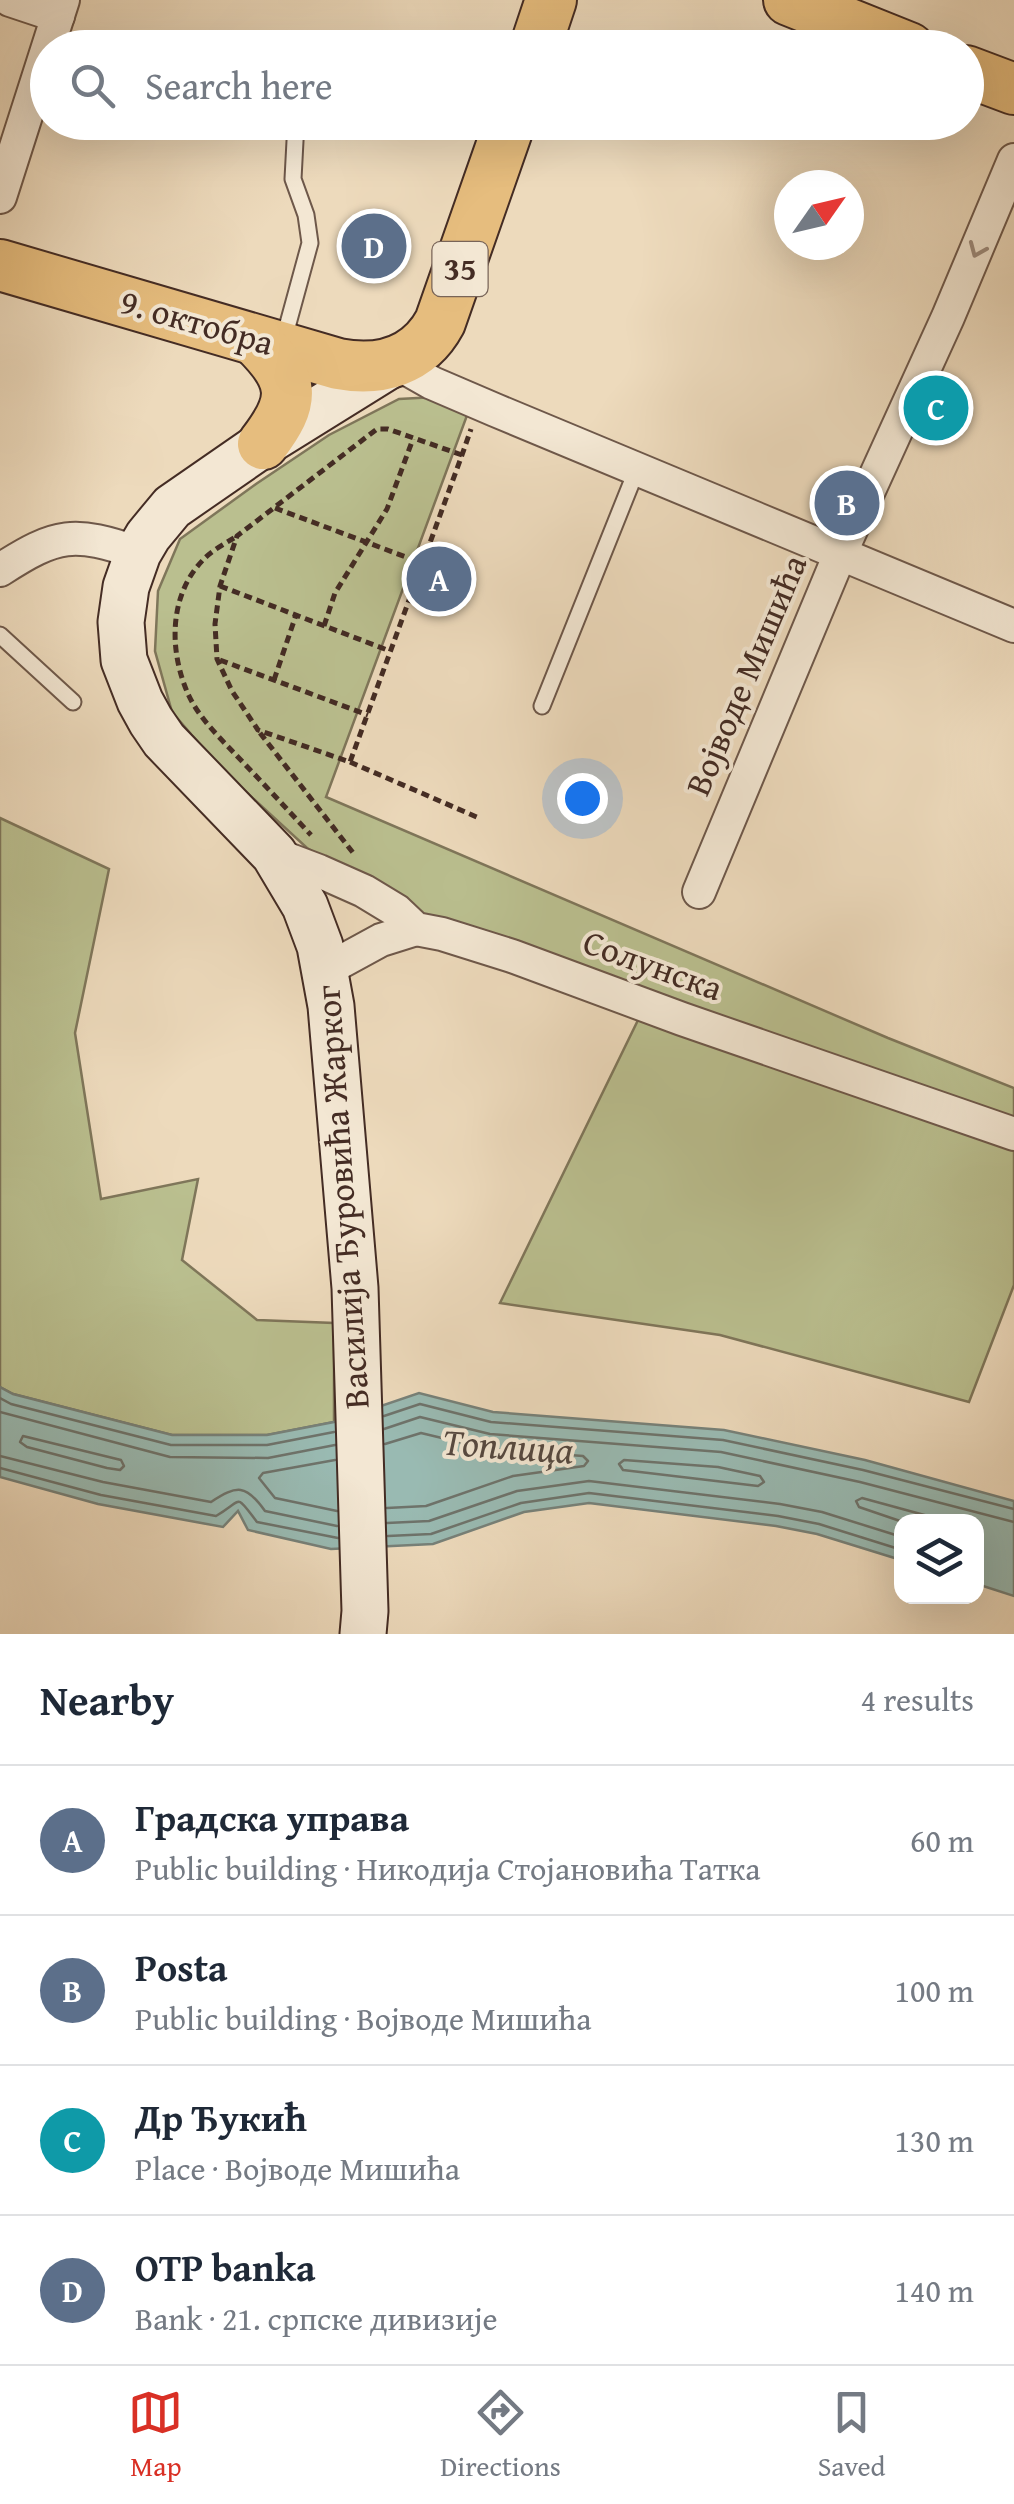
<!DOCTYPE html>
<html lang="en">
<head>
<meta charset="utf-8">
<style>
	:root { --surface:#fff; --page:#f2f2f3; --text:#1f2937; --muted:#747a83; --line:#e0e1e3; --accent:#d93025 }
	body { margin:0; font-family:"Gentium Book Plus",serif; background:var(--page); color:var(--text) }
	.controls { position:absolute; right:30px; bottom:30px; display:grid; overflow:hidden; border-radius:20px; box-shadow:0 10px 40px #0002 }
	.controls button { width:90px; height:90px; display:grid; place-items:center; padding:0; border:0; border-bottom:2px solid var(--line); background:var(--surface); color:var(--text); font:50px sans-serif }
	.compass { position:absolute; left:774px; top:170px; width:90px; height:90px; border-radius:50%; background:var(--surface); box-shadow:0 10px 40px #0002; rotate:56deg }
	.you { position:absolute; left:582px; top:798px; width:35px; height:35px; margin:-25px; border:8px solid #fff; border-radius:50%; background:#1a73e8; box-shadow:0 0 0 15px #1a73e833 }
	.badge { display:grid; place-items:center; width:65px; height:65px; border-radius:50%; background:var(--accent); color:#fff; font-size:32px; font-weight:700 }
	.pin { position:absolute; translate:-50% -50%; border:5px solid #fff; box-shadow:0 2px 10px #0006 }
	.list { margin:0; padding:0; list-style:none }
	h2 { display:flex; justify-content:space-between; align-items:center; height:130px; margin:0; padding:0 40px; font-size:42px }
	h2 small { font-size:32px; font-weight:400; color:var(--muted) }
	.list li { display:grid; grid-template-columns:65px 1fr auto; gap:30px; align-items:center; box-sizing:border-box; height:150px; padding:0 40px; border-top:2px solid var(--line) }
	.list b { display:block; font-size:38px; white-space:nowrap }
	.list p { margin:0; font-size:32px; white-space:nowrap; color:var(--muted) }
	.list em { font-size:32px; font-style:normal; color:var(--muted) }
	.icon { flex:none; width:55px; height:55px; fill:none; stroke:currentColor; stroke-width:2; stroke-linecap:round; stroke-linejoin:round }
	.map { position:relative; flex:none; width:1014px; height:1634px; overflow:hidden }
	.search { position:absolute; background:var(--surface); box-shadow:0 10px 40px #0002; left:30px; right:30px; top:30px; height:110px; display:flex; align-items:center; gap:25px; box-sizing:border-box; padding:0 35px; border-radius:55px; color:var(--muted); font-size:38px }
	.sheet { height:730px; background:var(--surface) }
	nav { display:flex; justify-content:space-around; align-items:center; box-sizing:border-box; height:140px; border-top:2px solid var(--line); background:var(--surface); font-size:28px; color:var(--muted) }
	nav a { display:grid; justify-items:center; gap:5px }
	nav .on { color:var(--accent) }
	.map>svg:first-child { display:block }
	.green { fill:#babf8f; stroke:#7f765a; stroke-width:2.5 }
	.water { fill:#99bab2; stroke:#778179; stroke-width:2.5 }
	.lines { fill:none; stroke-linecap:round; stroke-linejoin:round }
	.shore { stroke:#6e736b; stroke-width:2.5 }
	.lane-casing { stroke:#6e584a; stroke-width:19 }
	.street-casing { stroke:#6e584a; stroke-width:36 }
	.secondary-casing { stroke:#442c24; stroke-width:49 }
	.primary-casing { stroke:#442c24; stroke-width:54 }
	.path { stroke:#442c24; stroke-width:5; stroke-dasharray:8 5; stroke-linecap:butt }
	.lane { stroke:#f3e7d3; stroke-width:15 }
	.street { stroke:#f3e7d3; stroke-width:32 }
	.secondary { stroke:#f3e7d3; stroke-width:45 }
	.primary { stroke:#e6bd7e; stroke-width:50 }
	.oneway { stroke:#9c8a7c }
	.labels { text-anchor:middle; stroke-width:8; stroke-linejoin:round; paint-order:stroke }
	.shield { fill:#f3e7d3; stroke:#786458; stroke-width:2.5 }
	.shield-label { font-size:32px; font-weight:bold; fill:#442c24 }
	.street-label { font-size:35px; fill:#442c24; stroke:#f3e7d3 }
	.water-label { font-size:38px; font-style:italic; fill:#554840; stroke:#f3e7d3 }
</style>
</head>
<body>
<div class="map">
<svg width="1014" height="1634" viewBox="0 0 1014 1634">
	<rect width="100%" height="100%" fill="#eddabc"/>
	<filter id="stains"><feTurbulence type="fractalNoise" baseFrequency=".002" numOctaves="4"/><feColorMatrix values="0 0 0 0 .2 0 0 0 0 .09 0 0 0 0 .02 0 0 0 .5 -.17"/></filter>
	<radialGradient id="worn" r=".72"><stop offset=".6" stop-color="#630" stop-opacity="0"/><stop offset="1" stop-color="#630" stop-opacity=".3"/></radialGradient>
	<g class="green">
		<path d="M436,397L469,410L326,797L888,1038L1014,1088V1285L969,1402L720,1335L500,1303L640,1016L420,914L307,848L221,769L172,712L155,651L158,591L180,539L256,484L329,435L399,399Z"/>
		<path d="M0,818L109,869L75,1033L101,1199L198,1179L182,1260L257,1320L334,1323V1422L267,1435H172L13,1394L0,1387Z"/>
	</g>
	<path class="water" d="M0,1387L13,1394L172,1435H267L334,1422L419,1393L493,1412L724,1430L865,1460L1014,1501V1596L977,1584L976,1522H902L901,1560L817,1534L776,1526L589,1503L524,1512L433,1544L331,1549L248,1530L238,1511L223,1527L98,1504L0,1477Z"/>
	<g class="lines">
		<g class="shore">
			<path d="M0,1398L11,1404L171,1445H267L334,1432"/>
			<path d="M0,1412L170,1457L268,1458L335,1445"/>
			<path d="M384,1416L420,1404L491,1422L723,1440L863,1470L1014,1509"/>
			<path d="M384,1429L420,1417L490,1434L721,1452L860,1482L1014,1522"/>
			<path d="M23,1436L121,1460L124,1466L120,1470L107,1468L27,1447L20,1442Z"/>
			<path d="M385,1444L421,1433L488,1449L583,1456L588,1461L584,1466L513,1476L426,1506L387,1508"/>
			<path d="M0,1456L103,1482L211,1502C237,1485 246,1484 265,1511L337,1526"/>
			<path d="M335,1460L263,1473L259,1478L275,1498L337,1511"/>
			<path d="M624,1460L718,1467L760,1476L764,1482L758,1486L623,1470L619,1464Z"/>
			<path d="M0,1468L101,1495L216,1516C244,1500 234,1492 257,1522L338,1538"/>
			<path d="M903,1522L859,1507L856,1501L862,1498L950,1522"/>
			<path d="M387,1523L429,1521L517,1491L589,1481L780,1504L822,1512L902,1537"/>
			<path d="M388,1536L431,1534L521,1503L589,1493L778,1516L819,1524L902,1550"/>
		</g>
		<g class="lane-casing">
			<g id="lane">
				<path d="M283,342L310,243L306,215L293,179L296,122"/>
				<path d="M0,635L73,702"/>
				<path d="M542,706L637,469"/>
			</g>
		</g>
		<g class="street-casing">
			<g id="street">
				<path d="M10,0L58,16"/>
				<path d="M0,197L63,0"/>
				<path d="M395,362L432,383L495,410L1014,626"/>
				<path d="M0,570C57,533 74,531 138,553"/>
				<path d="M274,854L319,871L364,891L397,911L416,929L442,934L512,956L682,1019L1014,1134"/>
				<path d="M699,892L840,554L948,317L1014,160"/>
				<path d="M326,970L381,940L416,929"/>
			</g>
		</g>
		<g class="secondary-casing">
			<path id="secondary" d="M363,1634L365,1611L355,1288L331,1006L320,946L305,906L274,854L164,740L151,721L140,701L124,660L121,622L126,587L138,553L148,536L172,507L263,444L395,362"/>
		</g>
		<g class="primary-casing">
			<g id="primary">
				<path d="M789,0L909,48"/>
				<path d="M535,48L551,0"/>
				<path d="M966,71L1014,89"/>
				<path d="M0,265L338,364C380,372 419,361 440,322L510,122"/>
				<path d="M256,341C296,381 296,401 263,444"/>
			</g>
		</g>
		<g class="path">
			<path d="M462,455L388,429H377L237,536L220,586L215,624L217,659L232,691L258,730L350,762L462,455L471,429"/>
			<path d="M275,508L422,563"/>
			<path d="M234,538C224,544 211,551 203,560C168,596 169,653 189,696C200,719 220,738 237,756C262,782 286,808 311,835"/>
			<path d="M220,586L390,651"/>
			<path d="M324,626L335,593L387,509L413,439"/>
			<path d="M220,660L368,715"/>
			<path d="M274,680L296,615"/>
			<path d="M260,733L354,854"/>
			<path d="M350,762L479,818"/>
		</g>
		<use href="#lane" class="lane"/>
		<use href="#street" class="street"/>
		<use href="#secondary" class="secondary"/>
		<use href="#primary" class="primary"/>
	</g>
	<defs><path id="oneway-chevron" d="M-2-3.5L2.5 0L-2 3.5" fill="none" stroke-width="1.6" stroke-linecap="round" stroke-linejoin="round" transform="scale(2.5)"/></defs>
	<use class="oneway" href="#oneway-chevron" transform="translate(977 250) rotate(113)"/>
	<g class="labels">
		<rect class="shield" x="432.5" y="242" width="55" height="54" rx="8"/>
		<g class="shield-label">
			<text x="460" y="280">35</text>
		</g>
		<g class="street-label">
			<text transform="translate(197 322) rotate(16)" y="12">9. октобра</text>
			<text transform="translate(746 675) rotate(-67)" y="12">Војводе Мишића</text>
			<text transform="translate(653 965) rotate(20)" y="12">Солунска</text>
			<text transform="translate(342 1197) rotate(-94)" y="12">Василија Ђуровића Жарког</text>
		</g>
		<g class="water-label">
			<text transform="translate(508 1446) rotate(4)" y="13">Топлица</text>
		</g>
	</g>
	<rect width="100%" height="100%" filter="url(#stains)"/>
	<rect width="100%" height="100%" fill="url(#worn)"/>
</svg>
<div class="controls">
<button><svg class="icon" aria-label="layers" viewBox="0 0 24 24"><path d="M12 4l9 5-9 5-9-5zM3 14l9 5 9-5"/></svg></button>
</div>
<svg class="compass" viewBox="-18 -18 36 36"><path d="M0-13l5 13h-10z" fill="#e53935"/><path d="M0 13l5-13h-10z" fill="#747a83"/></svg>
<div class="you"></div>
<div class="pin badge" style="left:439px;top:579px;background:#5c6f8a">A</div>
<div class="pin badge" style="left:847px;top:503px;background:#5c6f8a">B</div>
<div class="pin badge" style="left:936px;top:408px;background:#0f9aa8">C</div>
<div class="pin badge" style="left:374px;top:246px;background:#5c6f8a">D</div>
<div class="search"><svg class="icon" aria-label="search" viewBox="0 0 24 24"><circle cx="10" cy="10" r="6"/><path d="M15 15l6 6"/></svg>Search here</div>
</div>
<section class="sheet">
<h2>Nearby<small>4 results</small></h2>
<ul class="list">
<li><span class="badge" style="background:#5c6f8a">A</span><div><b>Градска управа</b><p>Public building · Никодија Стојановића Татка</p></div><em>60 m</em></li>
<li><span class="badge" style="background:#5c6f8a">B</span><div><b>Posta</b><p>Public building · Војводе Мишића</p></div><em>100 m</em></li>
<li><span class="badge" style="background:#0f9aa8">C</span><div><b>Др Ђукић</b><p>Place · Војводе Мишића</p></div><em>130 m</em></li>
<li><span class="badge" style="background:#5c6f8a">D</span><div><b>OTP banka</b><p>Bank · 21. српске дивизије</p></div><em>140 m</em></li>
</ul>
</section>
<nav>
<a class="on"><svg class="icon" aria-label="map" viewBox="0 0 24 24"><path d="M3 6l6-2 6 2 6-2v14l-6 2-6-2-6 2zM9 4v14M15 6v14"/></svg>Map</a>
<a><svg class="icon" aria-label="directions" viewBox="0 0 24 24"><path d="M12 3l9 9-9 9-9-9zM9 14v-3h6M13 9l2 2-2 2"/></svg>Directions</a>
<a><svg class="icon" aria-label="saved" viewBox="0 0 24 24"><path d="M7 4h10v16l-5-4-5 4z"/></svg>Saved</a>
</nav>
</body>
</html>
